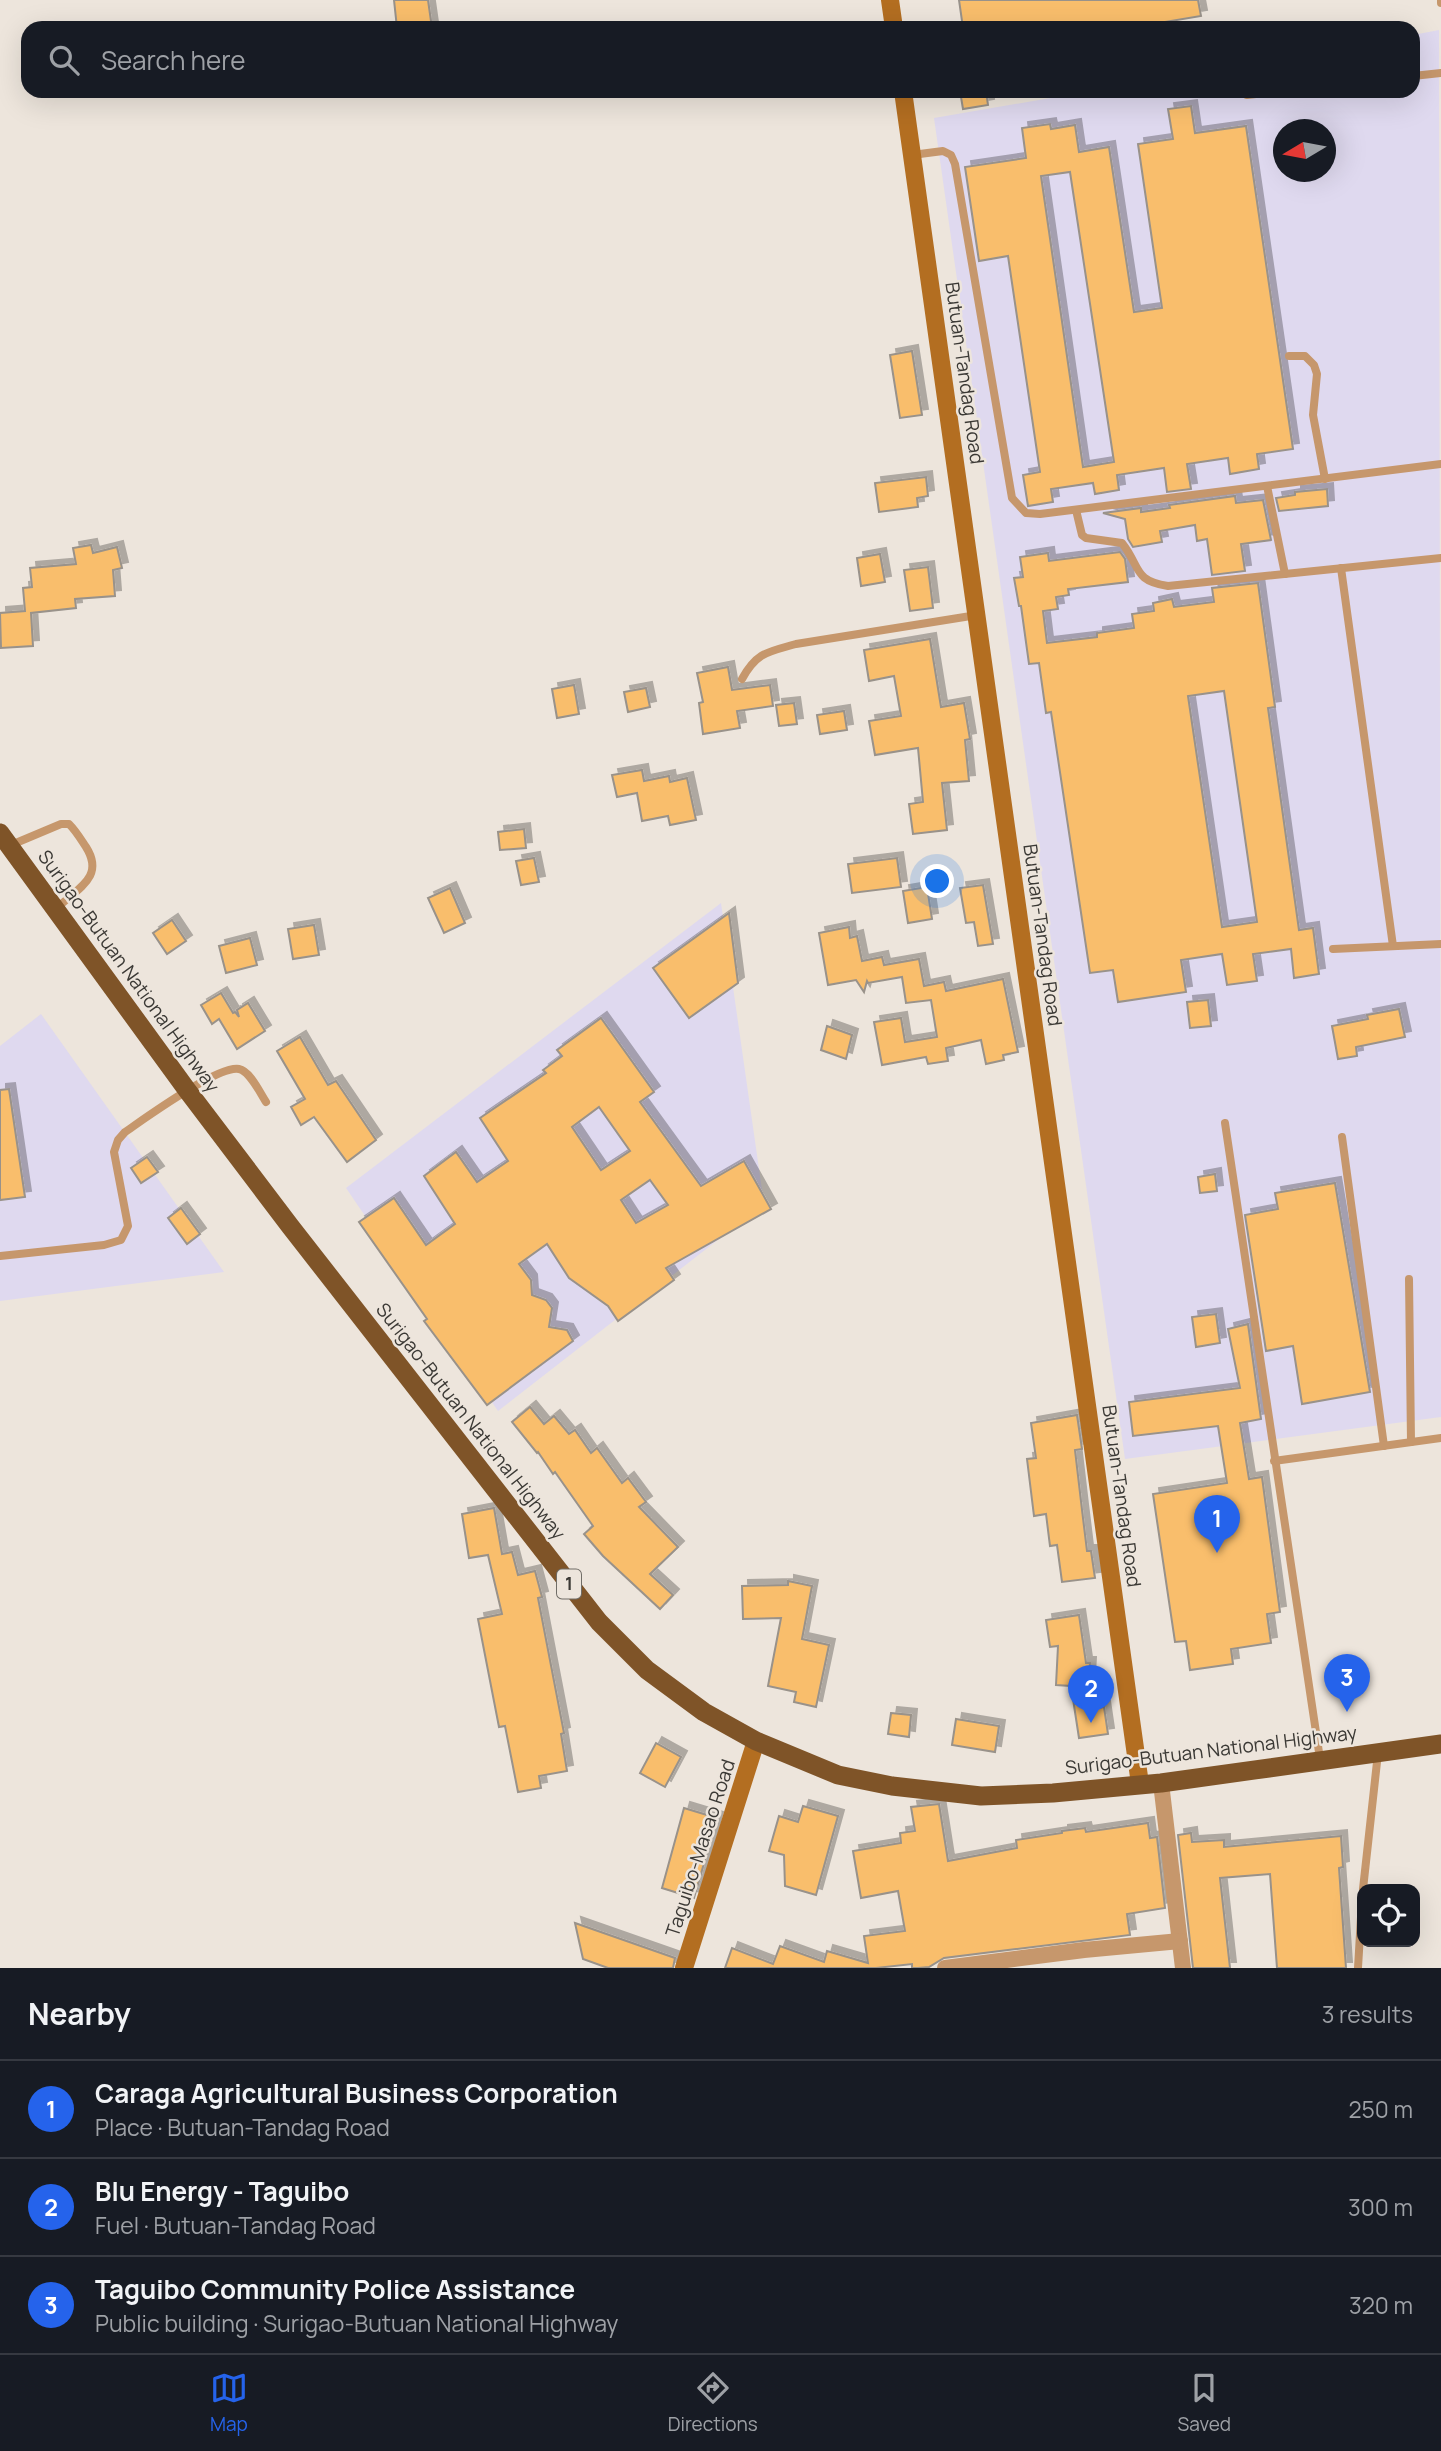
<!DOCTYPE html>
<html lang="en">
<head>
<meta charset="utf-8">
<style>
	:root { --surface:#171b24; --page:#242831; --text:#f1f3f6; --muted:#9ea1a6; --line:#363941; --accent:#2563eb }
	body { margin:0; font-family:Manrope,sans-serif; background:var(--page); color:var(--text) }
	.controls { position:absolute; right:21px; bottom:21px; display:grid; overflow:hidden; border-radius:14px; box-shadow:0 7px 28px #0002 }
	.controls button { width:63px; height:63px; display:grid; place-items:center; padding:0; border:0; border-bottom:2px solid var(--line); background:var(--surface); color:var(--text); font:35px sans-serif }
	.compass { position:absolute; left:1273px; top:119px; width:63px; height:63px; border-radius:50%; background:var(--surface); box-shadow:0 7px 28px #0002; rotate:260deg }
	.you { position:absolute; left:938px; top:882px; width:24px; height:24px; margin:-18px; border:5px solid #fff; border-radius:50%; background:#1a73e8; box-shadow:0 0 0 10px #1a73e833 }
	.badge { display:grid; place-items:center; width:46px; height:46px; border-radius:50%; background:var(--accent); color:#fff; font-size:23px; font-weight:700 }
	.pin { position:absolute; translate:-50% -58px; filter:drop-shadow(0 2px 4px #0008) }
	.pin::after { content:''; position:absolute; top:37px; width:24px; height:21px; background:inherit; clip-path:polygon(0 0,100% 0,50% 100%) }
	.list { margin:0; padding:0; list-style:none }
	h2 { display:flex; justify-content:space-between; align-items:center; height:91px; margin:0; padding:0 28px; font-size:30px }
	h2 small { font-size:23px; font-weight:400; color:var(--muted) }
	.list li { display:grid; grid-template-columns:46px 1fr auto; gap:21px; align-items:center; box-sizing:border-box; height:98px; padding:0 28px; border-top:2px solid var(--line) }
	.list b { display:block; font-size:26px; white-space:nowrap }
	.list p { margin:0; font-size:23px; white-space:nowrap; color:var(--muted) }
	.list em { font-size:23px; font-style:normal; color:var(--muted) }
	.icon { flex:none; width:38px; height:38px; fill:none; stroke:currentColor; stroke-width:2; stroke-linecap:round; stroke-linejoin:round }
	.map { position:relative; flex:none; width:1441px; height:1968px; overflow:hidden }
	.search { position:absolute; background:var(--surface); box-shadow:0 7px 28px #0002; left:21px; right:21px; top:21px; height:77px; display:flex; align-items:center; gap:18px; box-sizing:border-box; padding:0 24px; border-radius:21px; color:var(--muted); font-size:26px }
	.sheet { height:385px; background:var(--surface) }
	nav { display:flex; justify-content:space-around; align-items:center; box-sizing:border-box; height:98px; border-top:2px solid var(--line); background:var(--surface); font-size:19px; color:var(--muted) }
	nav a { display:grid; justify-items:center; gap:4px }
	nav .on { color:var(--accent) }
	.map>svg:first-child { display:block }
	.industrial { fill:#dfd9ef; fill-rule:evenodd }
	.building { fill:#f9be6c; stroke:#99928a; stroke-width:2; fill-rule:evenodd; filter:url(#shadow) }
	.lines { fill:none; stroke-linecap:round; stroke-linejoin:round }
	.service { stroke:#c6976c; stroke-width:8 }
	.minor { stroke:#c6976c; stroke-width:16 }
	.secondary { stroke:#b36e21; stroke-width:18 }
	.trunk { stroke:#7f5428; stroke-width:19 }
	.labels { text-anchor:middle; stroke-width:5; stroke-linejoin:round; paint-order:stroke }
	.shield { fill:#ede5dc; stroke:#706d67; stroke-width:2 }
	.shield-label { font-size:18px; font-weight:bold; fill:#3b3935 }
	.street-label { font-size:19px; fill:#3b3935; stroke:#ede5dc }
</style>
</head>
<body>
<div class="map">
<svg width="1441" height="1968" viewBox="0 0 1441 1968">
	<defs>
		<filter id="shadow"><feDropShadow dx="6" dy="-6" stdDeviation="0" flood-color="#0004"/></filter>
	</defs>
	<rect width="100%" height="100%" fill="#ede5dc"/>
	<g class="industrial">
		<path d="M1439,30L1441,1417L1125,1459L934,118L1091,91H1413V35ZM1284,130H1326V172H1284Z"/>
		<path d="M721,903L764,1204L498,1411L346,1188Z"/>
		<path d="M41,1014L224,1272L0,1301V1046Z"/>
	</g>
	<g class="building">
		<path d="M394,0H428L432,28H397Z"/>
		<path d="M959,0H1198L1201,16L1129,28H963Z"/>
		<path d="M960,91H986L988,105L963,109Z"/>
		<path d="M1191,106L1195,133L1246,126L1293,449L1257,454L1259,469L1230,474L1228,458L1187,464L1191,489L1167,492L1164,468L1117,475L1119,490L1095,494L1093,483L1051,489L1053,502L1028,506L1023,475L1040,472L1008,256L979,261L965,167L1026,158L1022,128L1050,124L1051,129L1075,125L1079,152L1109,147L1134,312L1162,308L1138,144L1173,139L1168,109ZM1070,172L1114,462L1083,467L1041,176Z"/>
		<path d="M912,351L922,415L900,418L890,355Z"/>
		<path d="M926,477L928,496L917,498L918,507L879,512L875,483Z"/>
		<path d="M1327,489L1328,506L1279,511L1276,498L1295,495V492Z"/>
		<path d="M1235,496L1236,503L1263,500L1271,540L1241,544L1245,571L1212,575L1207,539L1197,541L1195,525L1160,531L1162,542L1133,547L1128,539L1125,519L1103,513L1141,508V512L1170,508L1169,505Z"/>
		<path d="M91,545L93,553L117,547L122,568L113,570L115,596L75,599L76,608L31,613L33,646L1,648L0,613L25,611L23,588L32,587L30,568L76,564L73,548Z"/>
		<path d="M1120,552L1125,559L1128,582L1068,589L1069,595L1056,597L1058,609L1043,611L1047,643L1097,637V633L1134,628L1132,614L1154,611L1153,603L1172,599L1174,607L1214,602L1212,588L1258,583L1275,707L1268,708L1299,930L1313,928L1319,974L1294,978L1291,949L1253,954L1257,981L1227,985L1222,954L1181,960L1186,992L1118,1002L1113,970L1090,973L1051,712L1046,713L1039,663L1029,664L1021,606H1019L1014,578L1023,577L1020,557L1048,553L1049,561ZM1224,691L1257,922L1222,927L1188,696Z"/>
		<path d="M880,554L885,582L861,586L857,558Z"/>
		<path d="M928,567L933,608L910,611L904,570Z"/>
		<path d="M930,639L941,707L964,703L970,739L965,740L969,781L942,783L947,830L913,834L909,804L923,802L918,748L875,755L869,721L901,716L894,676L869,681L864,650Z"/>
		<path d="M728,667L732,690L770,685L773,706L737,711L740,728L703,734L699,703L703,702L697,673Z"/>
		<path d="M574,685L579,714L557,718L552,689Z"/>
		<path d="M646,688L650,707L628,712L624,692Z"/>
		<path d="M794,703L797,724L779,726L776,705Z"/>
		<path d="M844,711L847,730L820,734L817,715Z"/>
		<path d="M642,770L644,781L669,776L670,782L687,778L696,820L670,825L668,816L642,821L637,793L617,797L612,775Z"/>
		<path d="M524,829L526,848L500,850L498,832Z"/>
		<path d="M534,858L539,882L521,885L516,861Z"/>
		<path d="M897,858L901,887L852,893L848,864Z"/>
		<path d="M983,885L993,944L978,946L974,922L966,923L960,888Z"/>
		<path d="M927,887L932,919L908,923L903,891Z"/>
		<path d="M450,888L465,923L444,933L428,898Z"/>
		<path d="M729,913L738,983L689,1018L653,968Z"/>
		<path d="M172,920L186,941L167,954L153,933Z"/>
		<path d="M314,925L319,955L293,959L288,929Z"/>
		<path d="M849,927L850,938L857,936L862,961L882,957L884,965L919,959L924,986L944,982L946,991L1003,979L1018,1052L1003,1055L1004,1060L986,1064L981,1040L946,1048L948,1061L928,1064L926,1057L882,1065L874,1022L901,1018L905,1042L937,1037L931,1000L906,1003L902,977L868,983L867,981L864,992L856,980L828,985L819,933Z"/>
		<path d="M250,938L257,965L226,973L219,946Z"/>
		<path d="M221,993L233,1013L235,1012L239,1017L237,1010L248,1003L265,1031L237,1049L219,1019L212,1024L201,1005Z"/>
		<path d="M1208,1000L1211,1026L1190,1028L1187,1002Z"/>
		<path d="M1399,1009L1405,1037L1356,1047L1357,1056L1338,1059L1332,1026L1368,1019L1367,1015Z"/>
		<path d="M601,1018L654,1092L640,1102L701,1186L744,1161L771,1209L666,1268L674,1280L618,1321L608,1306L569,1278L547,1244L519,1264L531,1280L532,1295L546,1300L552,1308L549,1327L567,1330L573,1341L487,1405L424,1321L427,1319L359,1222L394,1198L426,1245L455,1224L424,1176L456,1152L477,1182L508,1161L480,1118L546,1073L543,1070L562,1056L557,1050ZM599,1107L630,1151L601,1170L572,1127ZM650,1180L668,1205L636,1223L621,1200Z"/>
		<path d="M827,1026L852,1035L846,1059L821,1050Z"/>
		<path d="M300,1037L328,1085L336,1081L376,1140L347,1162L314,1117L301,1125L291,1107L305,1099L277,1051Z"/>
		<path d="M9,1089L25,1197L0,1200V1090Z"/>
		<path d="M147,1157L158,1172L141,1183L131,1168Z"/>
		<path d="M1215,1174L1217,1191L1200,1193L1198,1177Z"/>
		<path d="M1335,1183L1370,1392L1302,1404L1293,1346L1266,1351L1245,1215L1278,1209L1275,1193Z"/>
		<path d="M181,1208L200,1234L187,1244L168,1218Z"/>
		<path d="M1216,1314L1220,1343L1196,1347L1192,1317Z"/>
		<path d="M1248,1324L1261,1419L1240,1423L1249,1479L1262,1477L1280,1612L1267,1614L1271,1643L1231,1649L1233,1664L1190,1670L1186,1641L1175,1642L1153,1494L1227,1483L1218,1426L1133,1436L1129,1402L1240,1388L1228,1329Z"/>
		<path d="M530,1407L544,1424L554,1416L569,1434L575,1430L591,1453L597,1448L622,1483L628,1478L646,1502L639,1507L678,1547L650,1574L673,1595L660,1609L603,1556L584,1534L593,1526L555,1472L553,1474L538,1452L537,1453L512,1422Z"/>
		<path d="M1077,1415L1082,1449L1075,1450L1082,1510L1087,1551H1091L1095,1578L1062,1582L1057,1545L1050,1546L1046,1514L1034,1516L1027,1459L1036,1458L1031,1423Z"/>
		<path d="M494,1508L502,1554L512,1552L518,1575L535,1571L542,1597L538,1598L564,1733L561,1734L567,1771L539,1776L541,1788L518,1792L505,1726L499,1727L478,1619L502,1614L488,1555L469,1558L462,1514Z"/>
		<path d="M788,1581L812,1586L802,1639L829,1645L816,1707L794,1702L796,1692L768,1686L781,1618L743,1619L742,1586L788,1585Z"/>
		<path d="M1079,1615L1086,1663H1090L1087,1710L1104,1707L1108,1734L1079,1738L1071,1686L1056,1685L1058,1646L1050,1647L1046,1620Z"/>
		<path d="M891,1713L911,1715L909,1737L888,1734Z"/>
		<path d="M956,1719L999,1726L995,1752L952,1745Z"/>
		<path d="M656,1743L681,1757L665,1787L640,1773Z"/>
		<path d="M939,1804L948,1861L1017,1848L1016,1840L1062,1833V1831L1085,1828L1086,1832L1148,1823L1150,1838L1157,1837L1165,1908L1127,1914L1130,1935L944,1958L929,1967L918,1968H912V1964L876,1968H725L732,1948L773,1964L780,1946L824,1962L827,1951L868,1963L864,1936L905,1931L898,1891L861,1898L853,1851L901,1843L900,1833L915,1831L911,1807Z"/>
		<path d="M803,1806L838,1816L816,1895L785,1886L784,1855L769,1851L779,1816L798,1822Z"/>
		<path d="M684,1808L717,1818L694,1898L662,1888Z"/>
		<path d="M1191,1833L1192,1842L1224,1840V1847L1341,1836L1343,1867L1339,1868L1346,1968H1277L1270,1874L1220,1878L1230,1968H1193L1178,1835Z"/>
		<path d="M575,1923L675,1958L673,1968H608L583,1959Z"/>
	</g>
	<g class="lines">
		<g class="service">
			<path d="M1441,0V3"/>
			<path d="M1413,76L1441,73"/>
			<path d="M1247,95L1283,91"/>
			<path d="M912,155L943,151L951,155L955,164L1012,498L1026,513L1040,514L1441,464"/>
			<path d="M1289,356H1305L1314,365L1317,374L1313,415L1325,479"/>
			<path d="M1267,486L1285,574"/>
			<path d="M1076,510L1082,535L1086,538L1122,543C1141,567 1133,581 1168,586L1441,558"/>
			<path d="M1341,568L1393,946"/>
			<path d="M742,679C757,652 768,652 796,644L977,615"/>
			<path d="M11,845L61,824H69C76,831 80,838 86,847C105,877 78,888 57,908"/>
			<path d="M1333,949L1441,944"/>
			<path d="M1225,1123L1320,1759"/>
			<path d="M1342,1137L1384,1446"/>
			<path d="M0,1256L104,1245L121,1240L128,1226L114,1152L118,1140L125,1132C144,1119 218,1065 239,1069C250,1071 260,1093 266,1102"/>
			<path d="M1409,1279L1411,1442"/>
			<path d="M1274,1461L1441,1438"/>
			<path d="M1363,1889L1378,1753"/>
			<path d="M1358,1968L1362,1900"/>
		</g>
		<g class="minor">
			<path d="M1161,1783L1183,1968"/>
			<path d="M945,1968L1084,1950L1180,1941"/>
		</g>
		<g class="secondary">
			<path d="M890,0L894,28"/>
			<path d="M903,91L1140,1784"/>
			<path d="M684,1968L756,1741"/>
		</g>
		<path class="trunk" d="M0,833L187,1090L290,1226L599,1622L647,1670L704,1712L756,1741L838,1775L892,1786L981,1796L1053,1793L1161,1783L1441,1744"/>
	</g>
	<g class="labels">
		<rect class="shield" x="557" y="1569.5" width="24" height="29" rx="5"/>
		<g class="shield-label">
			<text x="569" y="1590">1</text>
		</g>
		<g class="street-label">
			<text transform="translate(965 373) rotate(82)" y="7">Butuan-Tandag Road</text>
			<text transform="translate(1043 935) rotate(82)" y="7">Butuan-Tandag Road</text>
			<text transform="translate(129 971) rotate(54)" y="7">Surigao-Butuan National Highway</text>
			<text transform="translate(471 1421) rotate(52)" y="7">Surigao-Butuan National Highway</text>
			<text transform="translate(1122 1496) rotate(82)" y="7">Butuan-Tandag Road</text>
			<text transform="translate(1211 1750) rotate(-7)" y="7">Surigao-Butuan National Highway</text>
			<text transform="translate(700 1848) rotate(-72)" y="7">Taguibo-Masao Road</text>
		</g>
	</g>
</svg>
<div class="controls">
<button><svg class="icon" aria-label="locate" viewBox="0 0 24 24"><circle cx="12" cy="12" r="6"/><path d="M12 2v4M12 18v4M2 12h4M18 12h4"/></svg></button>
</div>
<svg class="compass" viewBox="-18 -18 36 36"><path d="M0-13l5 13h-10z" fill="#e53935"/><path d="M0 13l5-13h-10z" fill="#9ea1a6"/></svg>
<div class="you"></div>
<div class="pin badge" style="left:1217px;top:1553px">1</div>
<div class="pin badge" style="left:1091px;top:1723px">2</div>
<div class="pin badge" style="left:1347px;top:1712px">3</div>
<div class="search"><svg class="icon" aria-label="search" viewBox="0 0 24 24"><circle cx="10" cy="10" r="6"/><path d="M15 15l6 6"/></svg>Search here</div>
</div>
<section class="sheet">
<h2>Nearby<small>3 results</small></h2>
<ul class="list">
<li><span class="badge">1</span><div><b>Caraga Agricultural Business Corporation</b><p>Place · Butuan-Tandag Road</p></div><em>250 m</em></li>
<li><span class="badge">2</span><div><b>Blu Energy - Taguibo</b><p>Fuel · Butuan-Tandag Road</p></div><em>300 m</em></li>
<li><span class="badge">3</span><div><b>Taguibo Community Police Assistance</b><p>Public building · Surigao-Butuan National Highway</p></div><em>320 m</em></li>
</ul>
</section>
<nav>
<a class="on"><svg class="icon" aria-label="map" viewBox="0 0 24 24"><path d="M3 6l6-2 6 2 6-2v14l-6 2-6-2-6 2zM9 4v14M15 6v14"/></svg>Map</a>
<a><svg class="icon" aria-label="directions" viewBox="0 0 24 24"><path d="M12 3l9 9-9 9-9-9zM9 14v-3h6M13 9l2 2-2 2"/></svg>Directions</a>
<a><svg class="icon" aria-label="saved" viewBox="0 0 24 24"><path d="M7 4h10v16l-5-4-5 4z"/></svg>Saved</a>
</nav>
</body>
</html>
